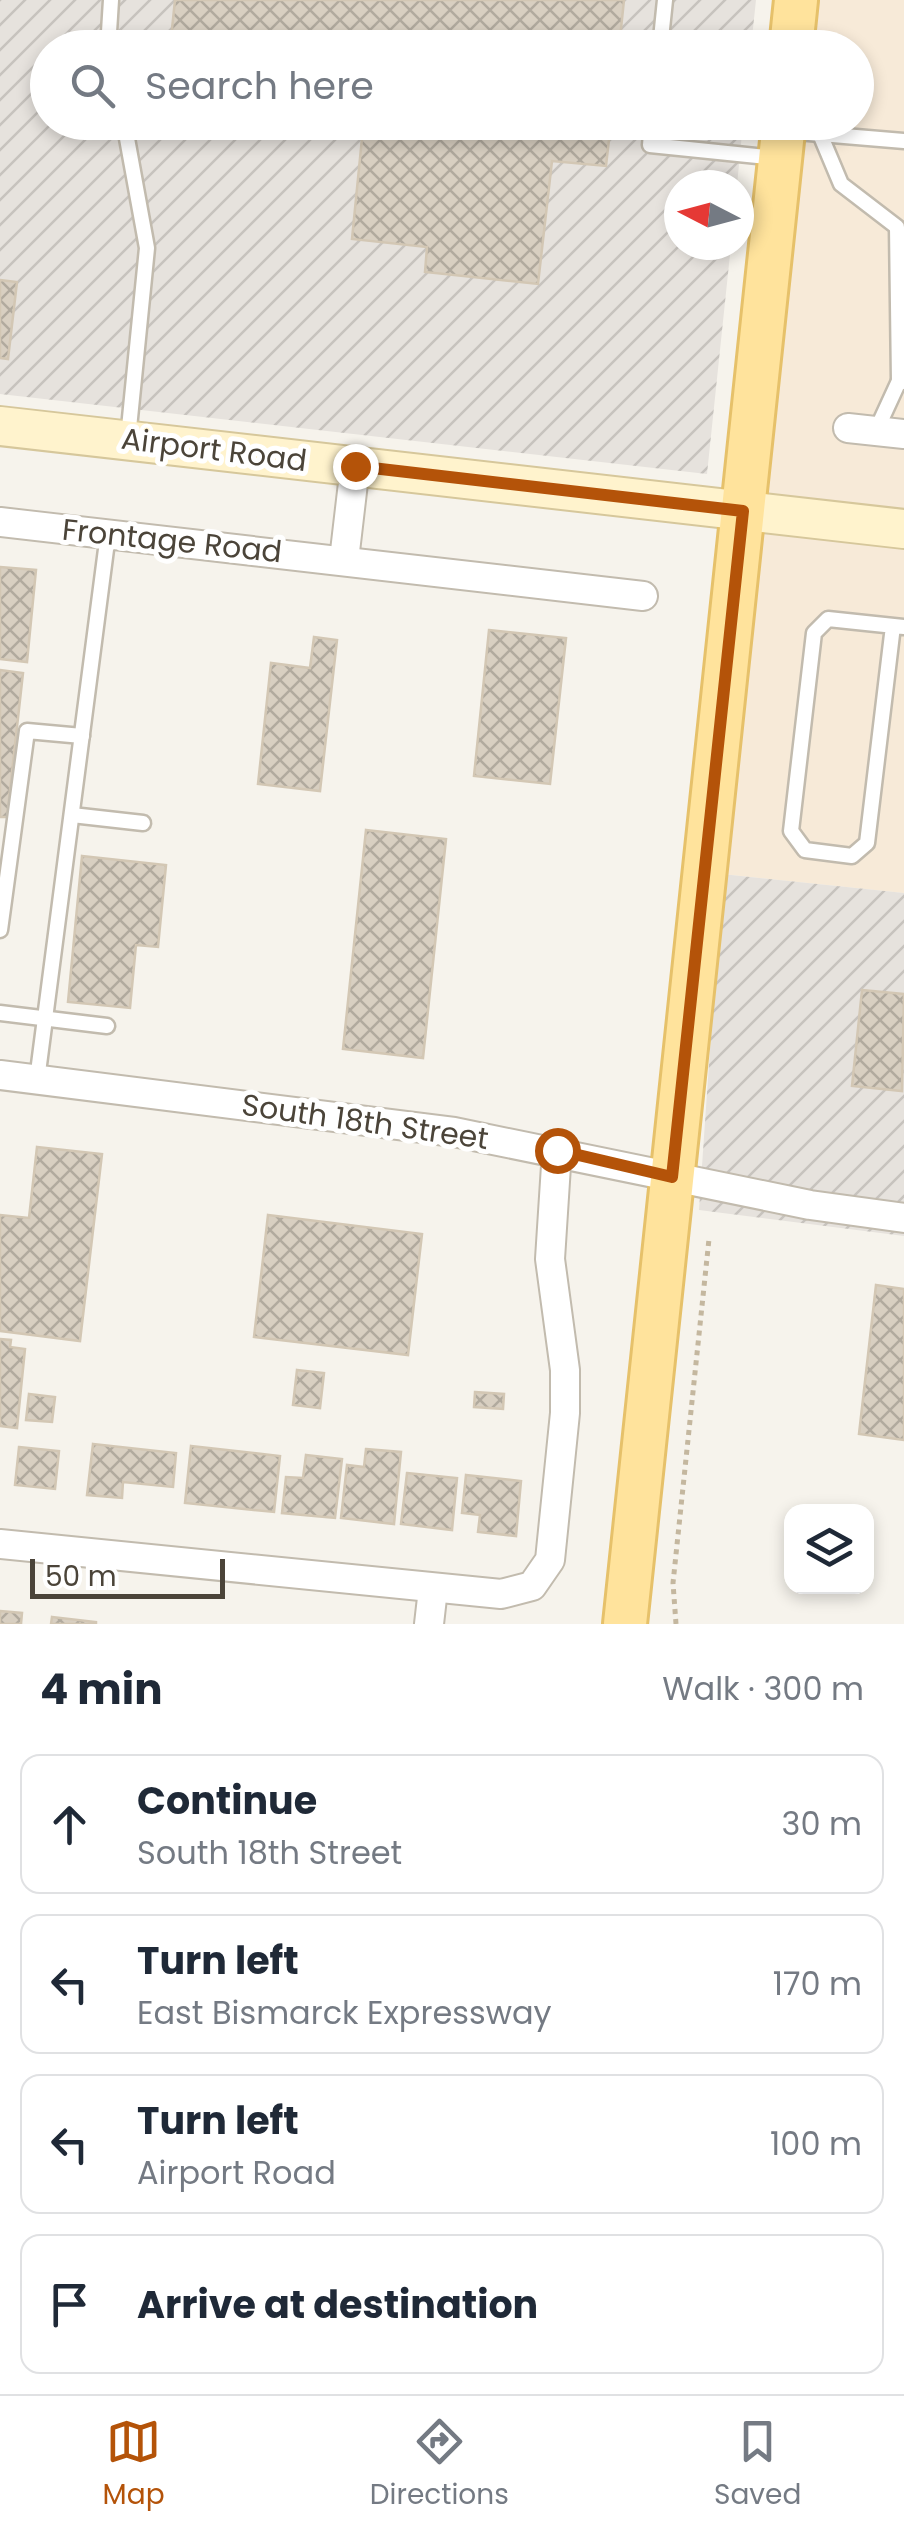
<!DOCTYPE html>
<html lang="en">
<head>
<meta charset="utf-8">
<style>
	:root { --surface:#fff; --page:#f2f2f3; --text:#1f2937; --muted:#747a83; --line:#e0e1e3; --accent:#b45309 }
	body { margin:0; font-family:Poppins,sans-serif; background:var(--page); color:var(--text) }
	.controls { position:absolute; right:30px; bottom:30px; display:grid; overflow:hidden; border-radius:20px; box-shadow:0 5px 15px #0003 }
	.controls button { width:90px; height:90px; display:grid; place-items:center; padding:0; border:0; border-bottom:2px solid var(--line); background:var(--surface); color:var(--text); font:50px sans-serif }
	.compass { position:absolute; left:664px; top:170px; width:90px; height:90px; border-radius:50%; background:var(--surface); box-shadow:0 5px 15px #0003; rotate:276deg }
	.scale { position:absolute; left:30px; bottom:25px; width:195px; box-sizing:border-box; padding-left:10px; border:5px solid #4b4439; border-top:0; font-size:28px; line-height:35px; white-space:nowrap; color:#4b4439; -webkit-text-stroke:8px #fff; paint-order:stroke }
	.stop { position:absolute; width:30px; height:30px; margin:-22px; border:8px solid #b45309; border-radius:50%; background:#fff }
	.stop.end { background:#b45309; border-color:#fff; box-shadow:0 2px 10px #0008 }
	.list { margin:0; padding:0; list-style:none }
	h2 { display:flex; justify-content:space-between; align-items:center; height:130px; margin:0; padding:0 40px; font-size:42px }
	h2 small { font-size:32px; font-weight:400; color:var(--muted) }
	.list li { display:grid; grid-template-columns:65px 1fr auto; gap:30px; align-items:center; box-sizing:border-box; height:140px; margin:0 20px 20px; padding:0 20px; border:2px solid var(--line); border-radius:20px }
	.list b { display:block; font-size:38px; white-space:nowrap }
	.list p { margin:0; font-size:32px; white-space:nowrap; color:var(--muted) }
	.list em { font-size:32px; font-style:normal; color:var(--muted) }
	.icon { flex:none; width:55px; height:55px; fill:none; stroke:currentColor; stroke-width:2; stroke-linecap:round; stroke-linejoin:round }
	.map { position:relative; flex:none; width:904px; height:1624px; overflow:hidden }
	.search { position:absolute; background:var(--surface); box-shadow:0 5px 15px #0003; left:30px; right:30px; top:30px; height:110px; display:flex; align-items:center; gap:25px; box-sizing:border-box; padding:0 35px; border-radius:55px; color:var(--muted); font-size:38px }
	.sheet { height:770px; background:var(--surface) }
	nav { display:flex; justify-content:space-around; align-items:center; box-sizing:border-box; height:140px; border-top:2px solid var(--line); background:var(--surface); font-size:28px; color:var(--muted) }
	nav a { display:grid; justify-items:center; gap:5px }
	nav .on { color:var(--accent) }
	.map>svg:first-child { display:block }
	.commercial { fill:#f7ead8 }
	.industrial { fill:url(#industrial-furrows) }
	.building { fill:url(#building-cross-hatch); stroke:#d3c7b4; stroke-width:2.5 }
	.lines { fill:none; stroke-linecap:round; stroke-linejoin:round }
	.service-casing { stroke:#c2bbae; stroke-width:19 }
	.minor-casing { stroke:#c2bbae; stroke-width:32 }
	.secondary-casing { stroke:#d6c79b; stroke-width:42 }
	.primary-casing { stroke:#e6c16a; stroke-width:48 }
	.path { stroke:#c4b79f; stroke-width:5; stroke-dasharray:5 5; stroke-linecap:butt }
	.service { stroke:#fff; stroke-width:14 }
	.minor { stroke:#fff; stroke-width:28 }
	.secondary { stroke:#fff3cd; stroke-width:38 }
	.primary { stroke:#ffe39c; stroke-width:42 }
	.route { stroke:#b45309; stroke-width:12 }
	.labels { text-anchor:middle; stroke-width:10; stroke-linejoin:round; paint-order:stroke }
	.street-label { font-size:30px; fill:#4b4439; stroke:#fff }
</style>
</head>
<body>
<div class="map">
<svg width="904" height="1624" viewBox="0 0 904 1624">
	<defs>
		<pattern id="industrial-furrows" width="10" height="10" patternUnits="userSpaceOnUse" patternTransform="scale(2.5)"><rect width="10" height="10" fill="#e6e2dd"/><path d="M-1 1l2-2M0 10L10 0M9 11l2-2" fill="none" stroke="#c7c3be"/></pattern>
		<pattern id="building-cross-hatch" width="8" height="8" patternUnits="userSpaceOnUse" patternTransform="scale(2.5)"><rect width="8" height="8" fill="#d8cfc1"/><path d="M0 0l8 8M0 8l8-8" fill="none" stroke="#b1aa9e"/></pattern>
	</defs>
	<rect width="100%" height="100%" fill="#f6f3ec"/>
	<path class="commercial" d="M814,0H904V893L722,874L801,123L856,122V48L809,47Z"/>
	<g class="industrial">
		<path d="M0,0H756L751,47L48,48V122L743,123L737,185H679V245H731L707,474L0,394Z"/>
		<path d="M722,874L904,893V1236L699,1210Z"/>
	</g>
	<g class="building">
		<path d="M175,0H624L619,48H170Z"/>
		<path d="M228,122H611L606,166L552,161L538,284L425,272L427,247L352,239L362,138Z"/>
		<path d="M0,280L17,282L8,359L0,358Z"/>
		<path d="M0,567L36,570L27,662L0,659Z"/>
		<path d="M489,630L566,638L550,784L474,776Z"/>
		<path d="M314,637L337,640L320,791L258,784L271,663L310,668Z"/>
		<path d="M0,670L23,673L7,817H0Z"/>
		<path d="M366,830L446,839L423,1058L343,1049Z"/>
		<path d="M82,856L166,865L158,947L136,945L130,1008L68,1002Z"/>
		<path d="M862,990L904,994L902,1091L852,1086Z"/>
		<path d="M37,1147L102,1154L80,1341L0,1331V1215L29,1218Z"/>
		<path d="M268,1215L422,1234L408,1355L254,1337Z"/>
		<path d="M876,1285L904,1289V1440L859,1434Z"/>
		<path d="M0,1339L11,1340L10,1347L25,1349L17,1428L0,1426Z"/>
		<path d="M297,1370L324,1373L320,1408L293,1405Z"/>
		<path d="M475,1392L504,1394L503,1409L474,1407Z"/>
		<path d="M29,1394L55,1397L52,1422L26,1420Z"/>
		<path d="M93,1444L176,1453L173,1487L123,1482L122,1498L87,1495Z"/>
		<path d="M191,1446L280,1456L274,1512L185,1503Z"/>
		<path d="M19,1447L59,1451L55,1489L15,1485Z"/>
		<path d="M366,1449L401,1452L394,1524L341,1518L347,1465L364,1467Z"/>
		<path d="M306,1455L342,1459L335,1518L282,1513L286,1477L303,1478Z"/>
		<path d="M407,1473L457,1478L452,1530L401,1524Z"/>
		<path d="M466,1475L521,1481L516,1536L478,1532L480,1515L462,1513Z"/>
		<path d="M0,1611L22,1613L21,1624H0Z"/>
		<path d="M52,1617L96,1622V1624H51Z"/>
	</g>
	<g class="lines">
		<g class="service-casing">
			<g id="service">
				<path d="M108,48L111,0"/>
				<path d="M660,48L665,0"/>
				<path d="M124,122L147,248L128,438"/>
				<path d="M652,122L650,145L776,158"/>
				<path d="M785,131L904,141"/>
				<path d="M820,134L841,184L897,227L899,381L904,382"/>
				<path d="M876,431L899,381"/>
				<path d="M893,626L867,843L852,856L805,850L791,831L814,633L828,619L904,627"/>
				<path d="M72,815L143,823"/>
				<path d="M0,930L27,731L82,736"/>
				<path d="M0,1013L107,1026"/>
				<path d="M37,1080L108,534"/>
			</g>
		</g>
		<g class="minor-casing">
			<g id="minor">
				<path d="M848,428L904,434"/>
				<path d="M0,522L643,596"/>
				<path d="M344,560L355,466"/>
				<path d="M0,1075L454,1132L810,1205L904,1218"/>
				<path d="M0,1544L501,1594L532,1586L550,1560L565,1413V1370L550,1259L557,1150"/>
				<path d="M429,1624L433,1589"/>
			</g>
		</g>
		<g class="secondary-casing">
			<path id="secondary" d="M0,426L904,529"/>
		</g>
		<g class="primary-casing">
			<g id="primary">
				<path d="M791,48L796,0"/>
				<path d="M625,1624L784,122"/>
			</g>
		</g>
		<path class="path" d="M676,1624L673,1583L709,1239"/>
		<use href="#service" class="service"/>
		<use href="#minor" class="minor"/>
		<use href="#secondary" class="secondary"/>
		<use href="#primary" class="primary"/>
	</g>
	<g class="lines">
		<path class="route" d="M355,466L743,511L672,1177L557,1150"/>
	</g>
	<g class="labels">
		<g class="street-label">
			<text transform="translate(214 450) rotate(7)" y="10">Airport Road</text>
			<text transform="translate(172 541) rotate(6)" y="10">Frontage Road</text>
			<text transform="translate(365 1122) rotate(8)" y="10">South 18th Street</text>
		</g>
	</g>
</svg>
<div class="controls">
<button><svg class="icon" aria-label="layers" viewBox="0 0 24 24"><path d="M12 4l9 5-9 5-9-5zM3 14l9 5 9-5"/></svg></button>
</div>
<svg class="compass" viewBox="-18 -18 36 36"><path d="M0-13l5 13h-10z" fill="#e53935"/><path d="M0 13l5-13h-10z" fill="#747a83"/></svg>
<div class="scale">50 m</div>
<div class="stop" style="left:557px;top:1150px"></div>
<div class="stop end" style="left:355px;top:466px"></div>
<div class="search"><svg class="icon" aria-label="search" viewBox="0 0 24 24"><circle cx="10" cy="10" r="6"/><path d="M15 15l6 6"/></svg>Search here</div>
</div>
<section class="sheet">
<h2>4 min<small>Walk · 300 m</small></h2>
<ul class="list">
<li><svg class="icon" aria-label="ahead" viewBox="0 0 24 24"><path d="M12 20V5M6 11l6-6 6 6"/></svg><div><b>Continue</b><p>South 18th Street</p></div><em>30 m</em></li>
<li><svg class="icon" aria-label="left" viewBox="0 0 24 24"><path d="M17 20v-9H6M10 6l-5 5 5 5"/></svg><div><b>Turn left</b><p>East Bismarck Expressway</p></div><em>170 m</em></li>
<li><svg class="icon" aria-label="left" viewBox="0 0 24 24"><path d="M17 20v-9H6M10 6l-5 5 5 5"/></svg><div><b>Turn left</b><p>Airport Road</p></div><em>100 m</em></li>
<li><svg class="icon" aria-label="arrive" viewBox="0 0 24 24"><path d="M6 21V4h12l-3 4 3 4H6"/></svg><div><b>Arrive at destination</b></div></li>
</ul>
</section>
<nav>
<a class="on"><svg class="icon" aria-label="map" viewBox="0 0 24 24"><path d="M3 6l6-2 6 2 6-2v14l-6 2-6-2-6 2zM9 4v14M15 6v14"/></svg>Map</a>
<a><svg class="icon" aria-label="directions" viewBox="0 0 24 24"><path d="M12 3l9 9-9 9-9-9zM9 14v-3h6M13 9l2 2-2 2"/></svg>Directions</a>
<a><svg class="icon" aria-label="saved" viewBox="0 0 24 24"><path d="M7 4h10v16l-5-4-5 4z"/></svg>Saved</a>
</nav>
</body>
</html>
